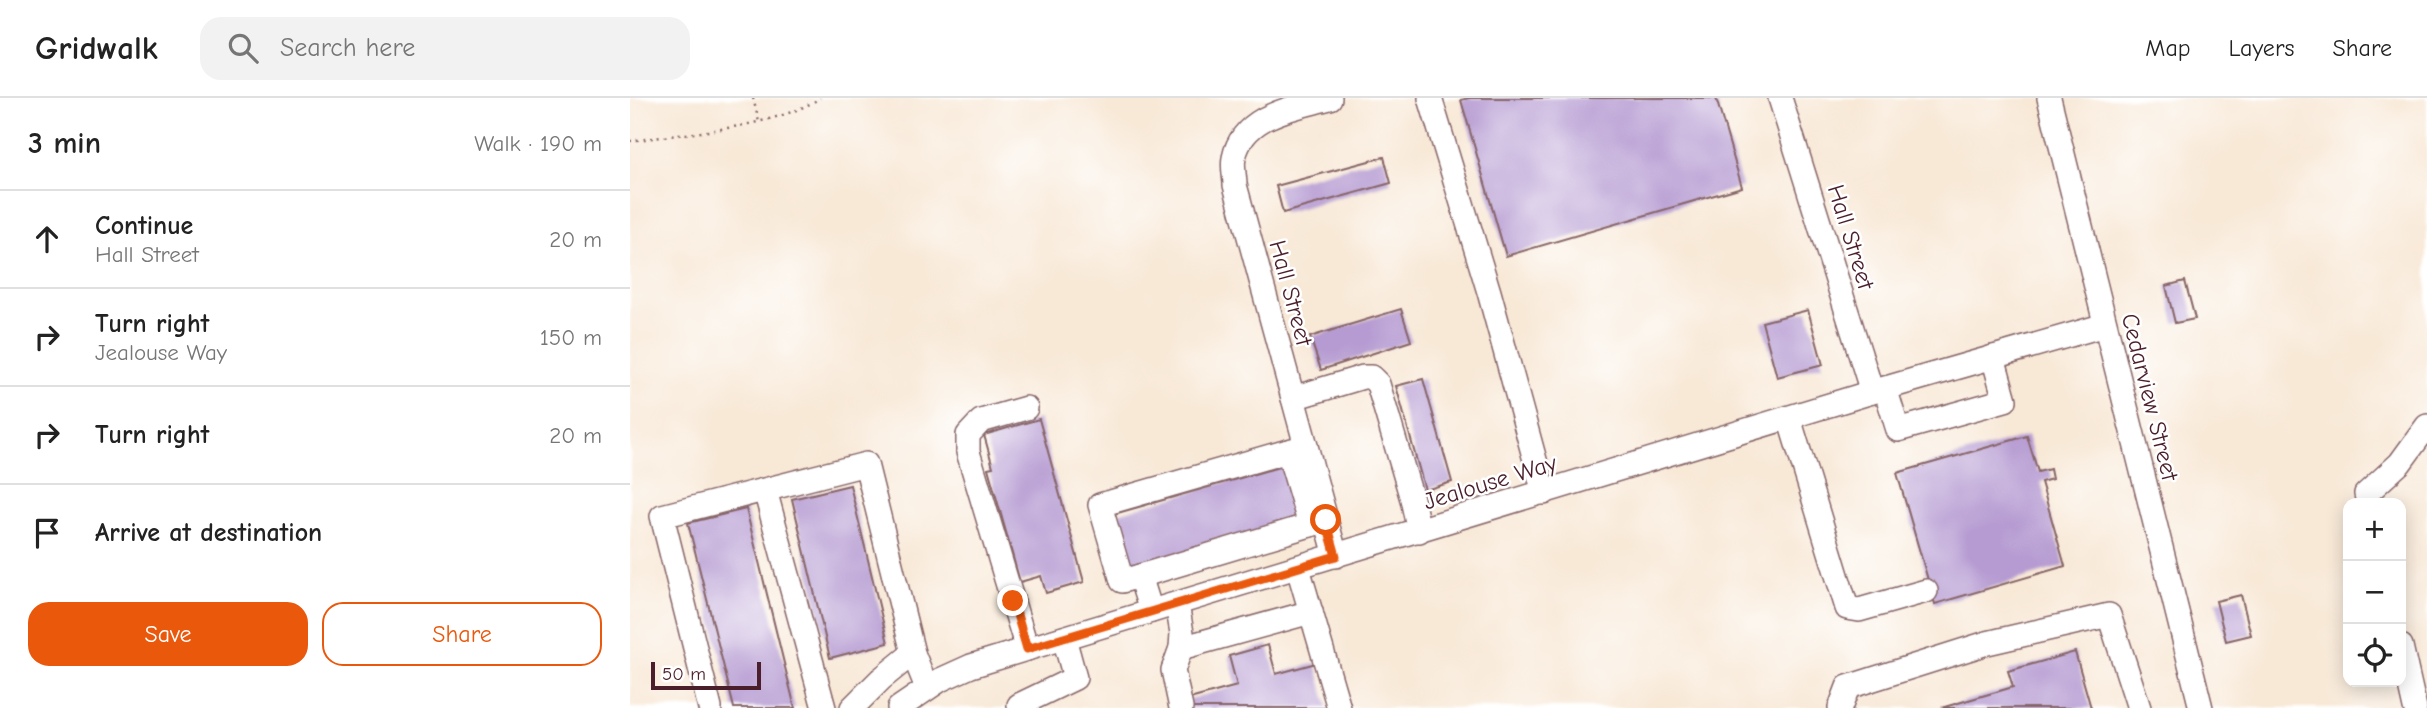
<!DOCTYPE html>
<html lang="en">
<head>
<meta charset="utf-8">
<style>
	:root { --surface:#fff; --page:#f2f2f2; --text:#222; --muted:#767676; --line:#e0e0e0; --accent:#ea580c }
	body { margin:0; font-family:"Comic Neue",sans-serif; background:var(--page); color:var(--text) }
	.controls { position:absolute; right:21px; bottom:21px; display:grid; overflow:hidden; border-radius:14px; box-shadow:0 4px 18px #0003 }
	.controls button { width:63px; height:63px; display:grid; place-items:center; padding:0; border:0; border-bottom:2px solid var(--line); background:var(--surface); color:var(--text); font:35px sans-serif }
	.scale { position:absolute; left:21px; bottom:18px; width:110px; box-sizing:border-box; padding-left:7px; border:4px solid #4a1f2b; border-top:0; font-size:19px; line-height:24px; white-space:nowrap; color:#4a1f2b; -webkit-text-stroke:5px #fff; paint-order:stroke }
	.stop { position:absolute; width:21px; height:21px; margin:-16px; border:5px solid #ea580c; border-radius:50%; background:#fff }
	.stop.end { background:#ea580c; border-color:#fff; box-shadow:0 2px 7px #0008 }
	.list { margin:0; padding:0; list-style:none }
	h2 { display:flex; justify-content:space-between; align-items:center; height:91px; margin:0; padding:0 28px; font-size:30px }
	h2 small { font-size:23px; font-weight:400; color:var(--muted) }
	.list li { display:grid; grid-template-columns:46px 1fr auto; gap:21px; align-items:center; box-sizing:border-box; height:98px; padding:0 28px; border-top:2px solid var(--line) }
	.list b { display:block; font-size:26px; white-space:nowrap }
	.list p { margin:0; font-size:23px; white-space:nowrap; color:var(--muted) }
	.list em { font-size:23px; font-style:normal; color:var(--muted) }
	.actions { display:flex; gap:14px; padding:21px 28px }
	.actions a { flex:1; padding:16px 0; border:2px solid var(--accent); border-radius:21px; text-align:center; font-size:24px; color:var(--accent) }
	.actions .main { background:var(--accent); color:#fff }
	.icon { flex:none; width:38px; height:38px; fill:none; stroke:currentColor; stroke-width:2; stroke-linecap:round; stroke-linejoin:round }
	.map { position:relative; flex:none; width:1797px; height:610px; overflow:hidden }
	header { display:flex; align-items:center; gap:42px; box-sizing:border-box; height:98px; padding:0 35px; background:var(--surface); border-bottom:2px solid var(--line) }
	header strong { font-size:33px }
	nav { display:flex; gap:38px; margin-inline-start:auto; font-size:24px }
	.search { width:490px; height:63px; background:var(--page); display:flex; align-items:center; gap:18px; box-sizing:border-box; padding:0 24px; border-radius:21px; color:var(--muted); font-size:26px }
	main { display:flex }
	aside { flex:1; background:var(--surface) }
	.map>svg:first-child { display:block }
	.building { fill:#b69bd2 }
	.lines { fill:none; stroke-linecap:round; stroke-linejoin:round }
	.minor-casing { stroke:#876567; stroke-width:26 }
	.path { stroke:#876567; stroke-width:2.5; stroke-dasharray:2 5; stroke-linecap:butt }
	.minor { stroke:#fff; stroke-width:23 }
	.route { stroke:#ea580c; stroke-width:9 }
	.labels { text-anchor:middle; stroke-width:5; stroke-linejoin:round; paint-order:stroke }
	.street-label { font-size:24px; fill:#4a1f2b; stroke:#fff }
</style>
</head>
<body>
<header>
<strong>Gridwalk</strong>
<div class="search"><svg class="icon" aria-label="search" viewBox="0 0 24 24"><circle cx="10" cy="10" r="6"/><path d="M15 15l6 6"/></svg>Search here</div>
<nav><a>Map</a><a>Layers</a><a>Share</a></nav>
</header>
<main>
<aside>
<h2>3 min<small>Walk · 190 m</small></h2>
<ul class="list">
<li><svg class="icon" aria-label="ahead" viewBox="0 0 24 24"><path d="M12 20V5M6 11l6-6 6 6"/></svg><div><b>Continue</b><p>Hall Street</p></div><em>20 m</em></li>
<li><svg class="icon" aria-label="right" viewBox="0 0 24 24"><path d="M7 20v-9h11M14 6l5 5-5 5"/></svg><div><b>Turn right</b><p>Jealouse Way</p></div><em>150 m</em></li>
<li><svg class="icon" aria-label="right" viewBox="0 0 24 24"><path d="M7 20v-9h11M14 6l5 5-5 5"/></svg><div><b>Turn right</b></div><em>20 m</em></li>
<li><svg class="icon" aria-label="arrive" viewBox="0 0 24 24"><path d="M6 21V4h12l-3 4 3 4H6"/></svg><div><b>Arrive at destination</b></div></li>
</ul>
<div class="actions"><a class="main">Save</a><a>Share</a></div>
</aside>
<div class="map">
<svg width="1797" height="610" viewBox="0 0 1797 610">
	<rect width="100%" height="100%" fill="#fff"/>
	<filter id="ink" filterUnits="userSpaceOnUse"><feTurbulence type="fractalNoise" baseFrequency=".0143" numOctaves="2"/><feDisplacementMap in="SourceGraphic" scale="14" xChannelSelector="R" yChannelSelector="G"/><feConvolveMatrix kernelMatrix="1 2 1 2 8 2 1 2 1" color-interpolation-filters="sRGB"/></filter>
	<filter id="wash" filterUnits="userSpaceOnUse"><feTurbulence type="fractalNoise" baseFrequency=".00686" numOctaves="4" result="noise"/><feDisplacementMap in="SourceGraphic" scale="28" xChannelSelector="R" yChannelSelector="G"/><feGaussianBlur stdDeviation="1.57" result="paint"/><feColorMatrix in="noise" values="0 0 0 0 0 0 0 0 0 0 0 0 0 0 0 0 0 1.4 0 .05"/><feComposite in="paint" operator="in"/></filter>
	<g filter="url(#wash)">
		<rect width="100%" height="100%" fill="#f8e8d6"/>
		<g id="blocks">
			<g class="building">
				<path d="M839,0H1086L1112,89L876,158L831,2Z"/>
				<path d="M754,59L761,85L653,115L646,88Z"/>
				<path d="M1555,183L1565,221L1545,225L1536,188Z"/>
				<path d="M771,211L781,243L691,272L680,239Z"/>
				<path d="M1178,212L1193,267L1147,279L1132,224Z"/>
				<path d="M793,281L822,384L795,392L766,288Z"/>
				<path d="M409,321L454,484L416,495L411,478L390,484L358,370L363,369L354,337Z"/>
				<path d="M1397,338L1408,374L1420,371L1422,381L1411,384L1435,468L1305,506L1267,375Z"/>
				<path d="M656,367L672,422L500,471L484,416Z"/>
				<path d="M220,387L258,545L200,560L162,401Z"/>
				<path d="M116,411L165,610H104L58,425Z"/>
				<path d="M1611,497L1621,537L1596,543L1586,503Z"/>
				<path d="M638,547L646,576L686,565L698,610H558L556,602L607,588L599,558Z"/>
				<path d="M1445,554L1461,610H1311L1383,589L1378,573Z"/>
			</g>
		</g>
	</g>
	<g filter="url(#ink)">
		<use href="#blocks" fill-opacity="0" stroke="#876567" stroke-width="2"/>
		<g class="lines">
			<g class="minor-casing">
				<g id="minor">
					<path d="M700,0C664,10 613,16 604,60C602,68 605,79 605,87L706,458"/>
					<path d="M800,0L859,194L914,395"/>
					<path d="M1150,0L1242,294"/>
					<path d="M1419,0L1571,610"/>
					<path d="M1255,290L1268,332L1375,302L1363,259"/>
					<path d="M663,300L733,279H741L748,286L782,401L789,433"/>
					<path d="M396,310L351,323L338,337V354L397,551"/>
					<path d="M1159,320L1217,510L1229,512L1296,493"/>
					<path d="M673,349L658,353L680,427L692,424"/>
					<path d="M135,392L194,610"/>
					<path d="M1738,405L1736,396L1770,365L1797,328"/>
					<path d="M668,470L709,610"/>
					<path d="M510,478L680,427"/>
					<path d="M547,506L552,535L551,550L543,572L551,610"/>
					<path d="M521,513L510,478L492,483L470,407L658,353"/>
					<path d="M1771,548L1785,610"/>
					<path d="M551,550L681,514"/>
					<path d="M80,610L32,418L236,366L283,555"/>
					<path d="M222,610L251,581L283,555L297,590"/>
					<path d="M269,610L310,582L341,568L1242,294L1475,227"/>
					<path d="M390,610L389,607L445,580L434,540"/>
					<path d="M1210,610L1218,589L1357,545L1479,517L1509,610"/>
				</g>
			</g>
			<g class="path">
				<path d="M123,0L129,24"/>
				<path d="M0,43C56,35 144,30 190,0"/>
			</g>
			<use href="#minor" class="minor"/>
		</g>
	</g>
	<g class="lines" filter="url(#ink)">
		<path class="route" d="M383,503L397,551L706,458L696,422"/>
	</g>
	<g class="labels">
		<g class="street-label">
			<text transform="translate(1221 139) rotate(73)" y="8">Hall Street</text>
			<text transform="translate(661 195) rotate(75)" y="8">Hall Street</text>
			<text transform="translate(1520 299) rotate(76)" y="8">Cedarview Street</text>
			<text transform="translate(860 384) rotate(-17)" y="8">Jealouse Way</text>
		</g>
	</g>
</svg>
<div class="controls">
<button>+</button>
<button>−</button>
<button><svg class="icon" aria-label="locate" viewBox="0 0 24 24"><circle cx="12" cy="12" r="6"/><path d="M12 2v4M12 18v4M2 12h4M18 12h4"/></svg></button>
</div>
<div class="scale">50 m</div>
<div class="stop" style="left:696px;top:422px"></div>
<div class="stop end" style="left:383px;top:503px"></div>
</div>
</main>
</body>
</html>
